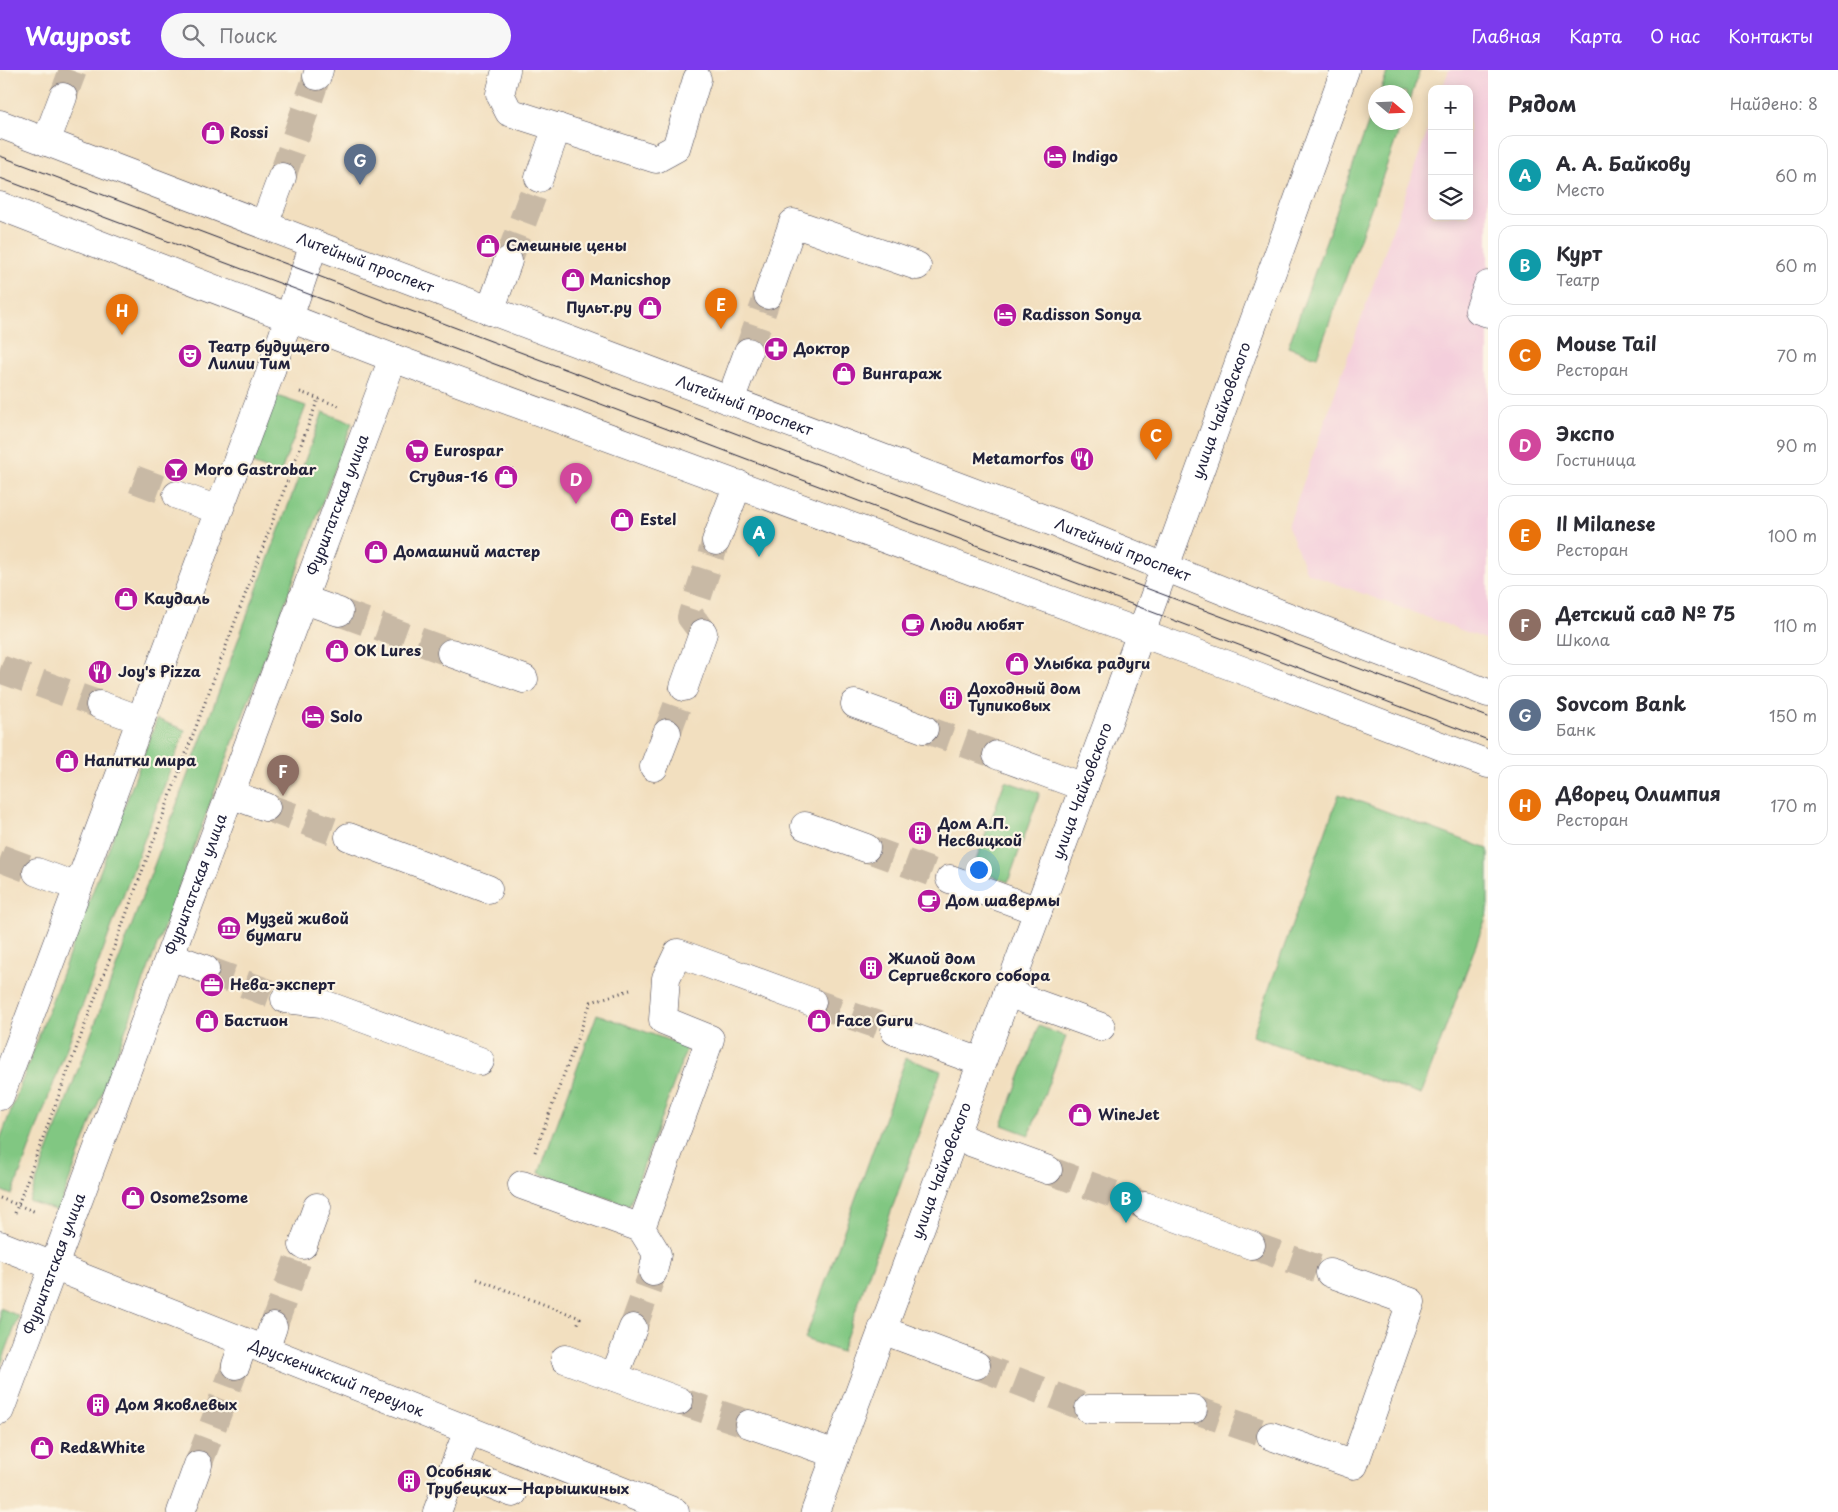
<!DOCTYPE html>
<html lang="ru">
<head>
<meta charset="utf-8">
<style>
	:root { --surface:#fff; --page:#f7f7f7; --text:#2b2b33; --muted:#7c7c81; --line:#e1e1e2; --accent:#7c3aed }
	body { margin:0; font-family:"Playpen Sans",sans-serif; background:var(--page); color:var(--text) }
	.controls { position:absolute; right:15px; top:15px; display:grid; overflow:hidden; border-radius:10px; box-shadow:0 2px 12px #0003 }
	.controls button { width:45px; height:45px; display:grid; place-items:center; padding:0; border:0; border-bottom:1px solid var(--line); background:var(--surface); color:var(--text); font:25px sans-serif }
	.compass { position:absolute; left:1368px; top:15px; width:45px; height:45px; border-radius:50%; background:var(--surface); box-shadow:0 2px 12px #0003; rotate:109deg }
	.you { position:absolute; left:978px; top:799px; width:18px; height:18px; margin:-12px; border:4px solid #fff; border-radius:50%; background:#1a73e8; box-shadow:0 0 0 8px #1a73e833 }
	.badge { display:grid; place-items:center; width:32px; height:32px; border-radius:50%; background:var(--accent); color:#fff; font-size:16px; font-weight:700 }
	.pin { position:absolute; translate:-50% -41px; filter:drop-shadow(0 1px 2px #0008) }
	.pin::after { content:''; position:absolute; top:26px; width:18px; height:15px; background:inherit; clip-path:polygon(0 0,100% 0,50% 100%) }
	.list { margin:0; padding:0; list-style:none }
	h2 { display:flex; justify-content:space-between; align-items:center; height:65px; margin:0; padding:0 20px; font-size:21px }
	h2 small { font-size:16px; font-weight:400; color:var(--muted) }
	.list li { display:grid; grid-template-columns:32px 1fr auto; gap:15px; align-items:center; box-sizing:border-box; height:80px; margin:0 10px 10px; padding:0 10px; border:1px solid var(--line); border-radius:15px }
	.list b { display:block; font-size:19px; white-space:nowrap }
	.list p { margin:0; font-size:16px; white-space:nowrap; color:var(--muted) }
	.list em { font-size:16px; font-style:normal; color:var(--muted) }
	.icon { flex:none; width:28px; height:28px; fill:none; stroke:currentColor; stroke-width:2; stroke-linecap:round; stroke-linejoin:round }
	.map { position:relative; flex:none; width:1488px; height:1442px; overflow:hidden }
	header { display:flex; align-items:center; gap:30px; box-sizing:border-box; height:70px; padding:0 25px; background:var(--accent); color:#fff }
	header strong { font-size:24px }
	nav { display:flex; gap:28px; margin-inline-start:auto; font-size:18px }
	.search { width:350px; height:45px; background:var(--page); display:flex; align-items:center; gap:12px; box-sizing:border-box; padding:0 18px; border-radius:28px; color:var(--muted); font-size:19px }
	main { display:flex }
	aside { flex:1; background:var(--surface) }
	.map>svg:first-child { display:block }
	.built { fill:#f4cfdc }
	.green { fill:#81c782; stroke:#52745e }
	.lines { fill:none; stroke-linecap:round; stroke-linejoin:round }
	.minor-tunnel { stroke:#c8b9a5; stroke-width:28; stroke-dasharray:28 14; stroke-linecap:butt }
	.minor-casing { stroke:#413e4f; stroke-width:29 }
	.major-casing { stroke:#413e4f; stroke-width:29 }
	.path { stroke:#413e4f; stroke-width:3; stroke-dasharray:1 4; stroke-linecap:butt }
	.minor { stroke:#fff; stroke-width:28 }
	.major { stroke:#fff; stroke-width:28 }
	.tram { stroke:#22223b; stroke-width:1 }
	.labels { text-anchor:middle; stroke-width:4.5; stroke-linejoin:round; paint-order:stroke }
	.poi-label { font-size:15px; font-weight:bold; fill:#22223b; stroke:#fcf5e5; text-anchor:start }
	.street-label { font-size:15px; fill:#22223b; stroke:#fcf5e5 }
</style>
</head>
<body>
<header>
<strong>Waypost</strong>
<div class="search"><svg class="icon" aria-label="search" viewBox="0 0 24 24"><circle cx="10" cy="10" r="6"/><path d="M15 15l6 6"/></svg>Поиск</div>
<nav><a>Главная</a><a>Карта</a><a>О нас</a><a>Контакты</a></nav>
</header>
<main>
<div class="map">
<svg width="1488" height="1442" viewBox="0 0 1488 1442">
	<rect width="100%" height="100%" fill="#fcf5e5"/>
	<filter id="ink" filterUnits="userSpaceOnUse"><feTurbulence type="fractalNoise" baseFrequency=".02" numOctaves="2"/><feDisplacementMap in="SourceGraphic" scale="10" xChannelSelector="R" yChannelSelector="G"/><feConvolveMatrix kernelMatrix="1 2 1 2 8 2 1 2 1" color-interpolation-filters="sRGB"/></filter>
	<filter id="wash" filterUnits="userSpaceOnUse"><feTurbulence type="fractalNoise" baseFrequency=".0096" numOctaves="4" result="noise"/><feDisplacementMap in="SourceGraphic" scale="20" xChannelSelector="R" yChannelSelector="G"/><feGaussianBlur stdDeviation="1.12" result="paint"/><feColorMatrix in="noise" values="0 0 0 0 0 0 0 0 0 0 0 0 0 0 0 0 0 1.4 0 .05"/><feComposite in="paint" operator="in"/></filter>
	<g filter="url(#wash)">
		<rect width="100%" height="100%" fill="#f2dfbf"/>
		<path class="built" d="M1449,0H1488V570L1307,503L1288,456L1432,48V146H1469V19H1442Z"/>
		<g class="green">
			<path d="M1388,0H1420L1406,42V22H1380Z"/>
			<path d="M1375,34L1376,52L1402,53L1317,287L1288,277Z"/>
			<path d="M277,326L306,336L280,404L252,394Z"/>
			<path d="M323,342L352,353L58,1141L29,1131Z"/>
			<path d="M157,649L185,660L12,1125L0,1120V1070Z"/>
			<path d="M1005,711L1040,723L1008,812L973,799Z"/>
			<path d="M1339,724L1488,779V842L1421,1025L1252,966Z"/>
			<path d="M597,944L687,977L629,1136L539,1103Z"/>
			<path d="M1039,956L1066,967L1029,1065L1002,1055Z"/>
			<path d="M906,988L941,1001L841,1282L805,1269Z"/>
			<path d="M0,1238L19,1246L0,1297Z"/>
		</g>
	</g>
	<g filter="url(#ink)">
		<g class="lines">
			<g class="minor-tunnel">
				<path d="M63,27L73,0"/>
				<path d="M282,107L317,6"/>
				<path d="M508,191L539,108"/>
				<path d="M748,282L768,225"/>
				<path d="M134,409L177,425"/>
				<path d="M339,542L451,583"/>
				<path d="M703,563L691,547L716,471"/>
				<path d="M0,599L100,635"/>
				<path d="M924,659L997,685"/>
				<path d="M667,663L684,617"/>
				<path d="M266,737L349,767"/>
				<path d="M866,778L950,809"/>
				<path d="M0,788L37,802"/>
				<path d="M205,899L285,929"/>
				<path d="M812,932L895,961"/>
				<path d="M1048,1100L1145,1136"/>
				<path d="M1251,1175L1330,1203"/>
				<path d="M273,1257L303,1175"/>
				<path d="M633,1258L653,1202"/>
				<path d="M976,1295L1089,1339"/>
				<path d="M679,1331L749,1354"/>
				<path d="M1193,1339L1271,1366"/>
				<path d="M198,1395L236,1295"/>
			</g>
			<g class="minor-casing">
				<g id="minor">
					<path d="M506,0L500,24L509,42L656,89L676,78L697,9"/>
					<path d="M317,6L319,0"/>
					<path d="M46,72L63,27"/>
					<path d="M539,108L557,57"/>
					<path d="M264,155L282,107"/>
					<path d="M1488,215L1479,240L1488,243"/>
					<path d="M768,225L793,153L917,196"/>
					<path d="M490,241L508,191"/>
					<path d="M730,331L748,282"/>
					<path d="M177,425L218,440"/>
					<path d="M716,471L738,414"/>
					<path d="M302,529L339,542"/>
					<path d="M451,583L524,609"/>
					<path d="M684,617L703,563"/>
					<path d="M855,634L924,659"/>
					<path d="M100,635L141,650"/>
					<path d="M997,685L1084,717"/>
					<path d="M654,697L667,663"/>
					<path d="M230,724L266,737"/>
					<path d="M805,756L866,778"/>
					<path d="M349,767L488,819"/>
					<path d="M37,802L78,817"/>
					<path d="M950,809L1038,841"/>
					<path d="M170,886L205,899"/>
					<path d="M1007,923L1101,957"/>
					<path d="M285,929L321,933L480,991"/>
					<path d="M895,961L981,992"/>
					<path d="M0,1026L268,309L314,174"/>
					<path d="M954,1066L1048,1100"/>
					<path d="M522,1115L641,1158"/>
					<path d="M1145,1136L1251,1175"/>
					<path id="s1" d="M0,1175L675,1442"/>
					<path d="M303,1175L317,1137"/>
					<path d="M653,1202L657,1184L641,1158L710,969L663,950L666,908L678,883L812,932"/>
					<path d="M882,1260L976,1295"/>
					<path d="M265,1280L273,1257"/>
					<path d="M565,1289L679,1331"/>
					<path d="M236,1295L244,1272"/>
					<path d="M614,1307L633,1258"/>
					<path d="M1089,1339H1193"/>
					<path id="s2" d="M0,1340L393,288"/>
					<path d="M749,1354L836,1384"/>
					<path d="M1271,1366L1354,1395L1411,1232L1330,1203"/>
					<path d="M453,1399L513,1423"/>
					<path d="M181,1442L198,1395"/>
					<path d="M437,1442L468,1360"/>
					<path id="s3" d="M815,1442L1141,563L1345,0"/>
				</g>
			</g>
			<g class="major-casing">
				<g id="major">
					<path id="s4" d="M0,54L314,174L1058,454L1281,544L1488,623"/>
					<path d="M0,136L393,288L1258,606L1488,694"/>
				</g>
			</g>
			<g class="path">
				<path d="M300,322L339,336"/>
				<path d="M535,1082L591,932L630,920"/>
				<path d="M0,1128L36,1142"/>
				<path d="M15,1143L318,329"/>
				<path d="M477,1209L580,1248L577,1256"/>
			</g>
			<use href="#minor" class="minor"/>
			<use href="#major" class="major"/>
			<g class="tram">
				<path d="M0,86L1488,647"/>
				<path d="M0,108L1042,500L1488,670"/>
			</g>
		</g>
	</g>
	<defs>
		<g id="shop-disc" transform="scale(1.25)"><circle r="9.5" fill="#b5179e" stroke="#fcf5e5"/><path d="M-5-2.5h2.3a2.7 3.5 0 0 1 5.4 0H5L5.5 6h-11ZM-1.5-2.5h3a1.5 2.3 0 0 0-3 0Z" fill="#fff"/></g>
		<g id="hotel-disc" transform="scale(1.25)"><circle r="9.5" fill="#b5179e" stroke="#fcf5e5"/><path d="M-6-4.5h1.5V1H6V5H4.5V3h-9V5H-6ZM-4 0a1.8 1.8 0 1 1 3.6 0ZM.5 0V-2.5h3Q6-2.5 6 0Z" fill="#fff"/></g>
		<g id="pharmacy-disc" transform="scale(1.25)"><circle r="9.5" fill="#b5179e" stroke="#fcf5e5"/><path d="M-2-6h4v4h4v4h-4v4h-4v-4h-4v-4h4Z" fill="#fff"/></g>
		<g id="theatre-disc" transform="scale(1.25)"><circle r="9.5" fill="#b5179e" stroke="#fcf5e5"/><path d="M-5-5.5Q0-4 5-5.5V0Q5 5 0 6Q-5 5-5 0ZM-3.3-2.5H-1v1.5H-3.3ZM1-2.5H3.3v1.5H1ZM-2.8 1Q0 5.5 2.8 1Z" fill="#fff"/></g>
		<g id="supermarket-disc" transform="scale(1.25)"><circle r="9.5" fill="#b5179e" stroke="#fcf5e5"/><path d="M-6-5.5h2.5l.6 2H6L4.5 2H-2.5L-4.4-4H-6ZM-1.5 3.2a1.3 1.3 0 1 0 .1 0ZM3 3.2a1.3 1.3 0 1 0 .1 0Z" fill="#fff"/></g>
		<g id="restaurant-disc" transform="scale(1.25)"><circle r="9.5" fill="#b5179e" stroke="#fcf5e5"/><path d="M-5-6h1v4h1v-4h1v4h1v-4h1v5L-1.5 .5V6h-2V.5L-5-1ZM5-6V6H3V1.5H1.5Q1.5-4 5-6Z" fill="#fff"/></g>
		<g id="bar-disc" transform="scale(1.25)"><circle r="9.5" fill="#b5179e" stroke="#fcf5e5"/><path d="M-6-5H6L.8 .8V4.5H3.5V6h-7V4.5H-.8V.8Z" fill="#fff"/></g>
		<g id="cafe-disc" transform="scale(1.25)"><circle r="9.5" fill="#b5179e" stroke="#fcf5e5"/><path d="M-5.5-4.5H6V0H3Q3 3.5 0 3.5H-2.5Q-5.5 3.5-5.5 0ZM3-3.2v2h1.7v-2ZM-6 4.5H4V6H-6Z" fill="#fff"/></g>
		<g id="building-disc" transform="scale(1.25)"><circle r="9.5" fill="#b5179e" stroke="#fcf5e5"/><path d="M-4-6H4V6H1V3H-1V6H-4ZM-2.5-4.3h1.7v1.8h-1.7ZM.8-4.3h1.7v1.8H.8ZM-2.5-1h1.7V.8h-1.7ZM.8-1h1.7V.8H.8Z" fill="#fff"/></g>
		<g id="museum-disc" transform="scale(1.25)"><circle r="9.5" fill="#b5179e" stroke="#fcf5e5"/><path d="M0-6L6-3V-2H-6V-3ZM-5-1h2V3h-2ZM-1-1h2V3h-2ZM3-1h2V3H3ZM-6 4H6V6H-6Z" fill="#fff"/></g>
		<g id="office-disc" transform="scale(1.25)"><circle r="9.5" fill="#b5179e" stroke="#fcf5e5"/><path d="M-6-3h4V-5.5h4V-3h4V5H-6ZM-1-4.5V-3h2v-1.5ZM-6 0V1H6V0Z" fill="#fff"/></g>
	</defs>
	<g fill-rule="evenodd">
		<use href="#shop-disc" x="213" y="63"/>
		<use href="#hotel-disc" x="1055" y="87"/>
		<use href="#shop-disc" x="488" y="176"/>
		<use href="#shop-disc" x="573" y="210"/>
		<use href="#shop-disc" x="650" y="238"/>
		<use href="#hotel-disc" x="1005" y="245"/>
		<use href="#pharmacy-disc" x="776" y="279"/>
		<use href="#theatre-disc" x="190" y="286"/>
		<use href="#shop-disc" x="844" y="304"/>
		<use href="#supermarket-disc" x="417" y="381"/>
		<use href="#restaurant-disc" x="1082" y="389"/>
		<use href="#bar-disc" x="176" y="400"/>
		<use href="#shop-disc" x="506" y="407"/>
		<use href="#shop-disc" x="622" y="450"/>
		<use href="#shop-disc" x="376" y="482"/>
		<use href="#shop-disc" x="126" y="529"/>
		<use href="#cafe-disc" x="913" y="555"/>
		<use href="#shop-disc" x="337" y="581"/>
		<use href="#shop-disc" x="1017" y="594"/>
		<use href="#restaurant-disc" x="100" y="602"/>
		<use href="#building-disc" x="951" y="628"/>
		<use href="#hotel-disc" x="313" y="647"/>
		<use href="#shop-disc" x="67" y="691"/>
		<use href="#building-disc" x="920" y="763"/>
		<use href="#cafe-disc" x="929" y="831"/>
		<use href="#museum-disc" x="229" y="858"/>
		<use href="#building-disc" x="871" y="898"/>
		<use href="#office-disc" x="212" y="915"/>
		<use href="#shop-disc" x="207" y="951"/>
		<use href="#shop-disc" x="819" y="951"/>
		<use href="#shop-disc" x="1080" y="1045"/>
		<use href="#shop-disc" x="133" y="1128"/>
		<use href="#building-disc" x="98" y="1335"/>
		<use href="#shop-disc" x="42" y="1378"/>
		<use href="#building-disc" x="409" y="1411"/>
	</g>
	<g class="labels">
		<g class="poi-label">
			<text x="230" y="68">Rossi</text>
			<text x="1072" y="92">Indigo</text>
			<text x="506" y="181">Смешные цены</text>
			<text x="590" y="215">Manicshop</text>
			<text x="632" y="243" text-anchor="end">Пульт.ру</text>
			<text x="1022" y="250">Radisson Sonya</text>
			<text x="208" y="282">Театр будущего<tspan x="208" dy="17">Лилии Тим</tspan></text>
			<text x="794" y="284">Доктор</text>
			<text x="862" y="309">Вингараж</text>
			<text x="434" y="386">Eurospar</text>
			<text x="1064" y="394" text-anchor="end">Metamorfos</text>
			<text x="194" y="405">Moro Gastrobar</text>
			<text x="488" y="412" text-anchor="end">Студия-16</text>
			<text x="640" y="455">Estel</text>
			<text x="394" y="487">Домашний мастер</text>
			<text x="144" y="534">Каудаль</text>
			<text x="930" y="560">Люди любят</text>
			<text x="354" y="586">OK Lures</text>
			<text x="1034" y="599">Улыбка радуги</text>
			<text x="118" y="607">Joy's Pizza</text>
			<text x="968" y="624">Доходный дом<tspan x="968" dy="17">Тупиковых</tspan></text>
			<text x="330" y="652">Solo</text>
			<text x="84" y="696">Напитки мира</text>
			<text x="938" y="759">Дом А.П.<tspan x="938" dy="17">Несвицкой</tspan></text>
			<text x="946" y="836">Дом шавермы</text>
			<text x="246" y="854">Музей живой<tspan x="246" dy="17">бумаги</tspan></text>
			<text x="888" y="894">Жилой дом<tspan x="888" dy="17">Сергиевского собора</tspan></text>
			<text x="230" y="920">Нева-эксперт</text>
			<text x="224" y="956">Бастион</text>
			<text x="836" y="956">Face Guru</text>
			<text x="1098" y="1050">WineJet</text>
			<text x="150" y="1133">Osome2some</text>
			<text x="116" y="1340">Дом Яковлевых</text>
			<text x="60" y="1383">Red&amp;White</text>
			<text x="426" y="1407">Особняк<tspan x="426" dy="17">Трубецких—Нарышкиных</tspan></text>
		</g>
		<g class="street-label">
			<text dy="5" stroke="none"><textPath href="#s4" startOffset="391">Литейный проспект</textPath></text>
			<text dy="5" stroke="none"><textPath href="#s4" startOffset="796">Литейный проспект</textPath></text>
			<text dy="5" stroke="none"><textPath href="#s3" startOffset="1174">улица Чайковского</textPath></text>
			<text dy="5" stroke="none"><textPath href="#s2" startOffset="966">Фурштатская улица</textPath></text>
			<text dy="5" stroke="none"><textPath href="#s4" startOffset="1201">Литейный проспект</textPath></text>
			<text dy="5" stroke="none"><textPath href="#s3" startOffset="769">улица Чайковского</textPath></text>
			<text dy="5" stroke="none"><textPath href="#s2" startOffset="561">Фурштатская улица</textPath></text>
			<text dy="5" stroke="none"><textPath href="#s3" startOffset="364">улица Чайковского</textPath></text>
			<text dy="5" stroke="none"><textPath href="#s2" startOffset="156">Фурштатская улица</textPath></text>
			<text dy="5" stroke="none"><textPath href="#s1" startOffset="362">Друскеникский переулок</textPath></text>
		</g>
	</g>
</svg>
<div class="controls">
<button>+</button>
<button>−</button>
<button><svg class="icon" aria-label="layers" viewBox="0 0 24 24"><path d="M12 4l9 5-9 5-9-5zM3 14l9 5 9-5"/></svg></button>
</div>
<svg class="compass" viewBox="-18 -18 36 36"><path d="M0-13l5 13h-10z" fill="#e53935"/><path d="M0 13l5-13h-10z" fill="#7c7c81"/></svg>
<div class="you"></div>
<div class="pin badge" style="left:759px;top:487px;background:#0f9aa8">A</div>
<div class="pin badge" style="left:1126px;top:1153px;background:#0f9aa8">B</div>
<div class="pin badge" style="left:1156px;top:390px;background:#e8710a">C</div>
<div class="pin badge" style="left:576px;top:434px;background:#d1479c">D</div>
<div class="pin badge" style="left:721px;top:259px;background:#e8710a">E</div>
<div class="pin badge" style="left:283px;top:726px;background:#8d6e63">F</div>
<div class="pin badge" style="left:360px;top:115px;background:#5c6f8a">G</div>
<div class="pin badge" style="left:122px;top:265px;background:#e8710a">H</div>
</div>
<aside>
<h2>Рядом<small>Найдено: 8</small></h2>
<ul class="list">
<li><span class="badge" style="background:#0f9aa8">A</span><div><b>А. А. Байкову</b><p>Место</p></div><em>60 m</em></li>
<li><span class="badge" style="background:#0f9aa8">B</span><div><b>Курт</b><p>Театр</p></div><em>60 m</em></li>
<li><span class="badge" style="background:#e8710a">C</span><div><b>Mouse Tail</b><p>Ресторан</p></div><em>70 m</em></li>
<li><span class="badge" style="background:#d1479c">D</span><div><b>Экспо</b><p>Гостиница</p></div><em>90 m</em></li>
<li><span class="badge" style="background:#e8710a">E</span><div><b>Il Milanese</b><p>Ресторан</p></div><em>100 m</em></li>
<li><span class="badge" style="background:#8d6e63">F</span><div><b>Детский сад № 75</b><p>Школа</p></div><em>110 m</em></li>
<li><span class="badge" style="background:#5c6f8a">G</span><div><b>Sovcom Bank</b><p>Банк</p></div><em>150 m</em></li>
<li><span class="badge" style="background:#e8710a">H</span><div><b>Дворец Олимпия</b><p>Ресторан</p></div><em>170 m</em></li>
</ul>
</aside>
</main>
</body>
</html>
